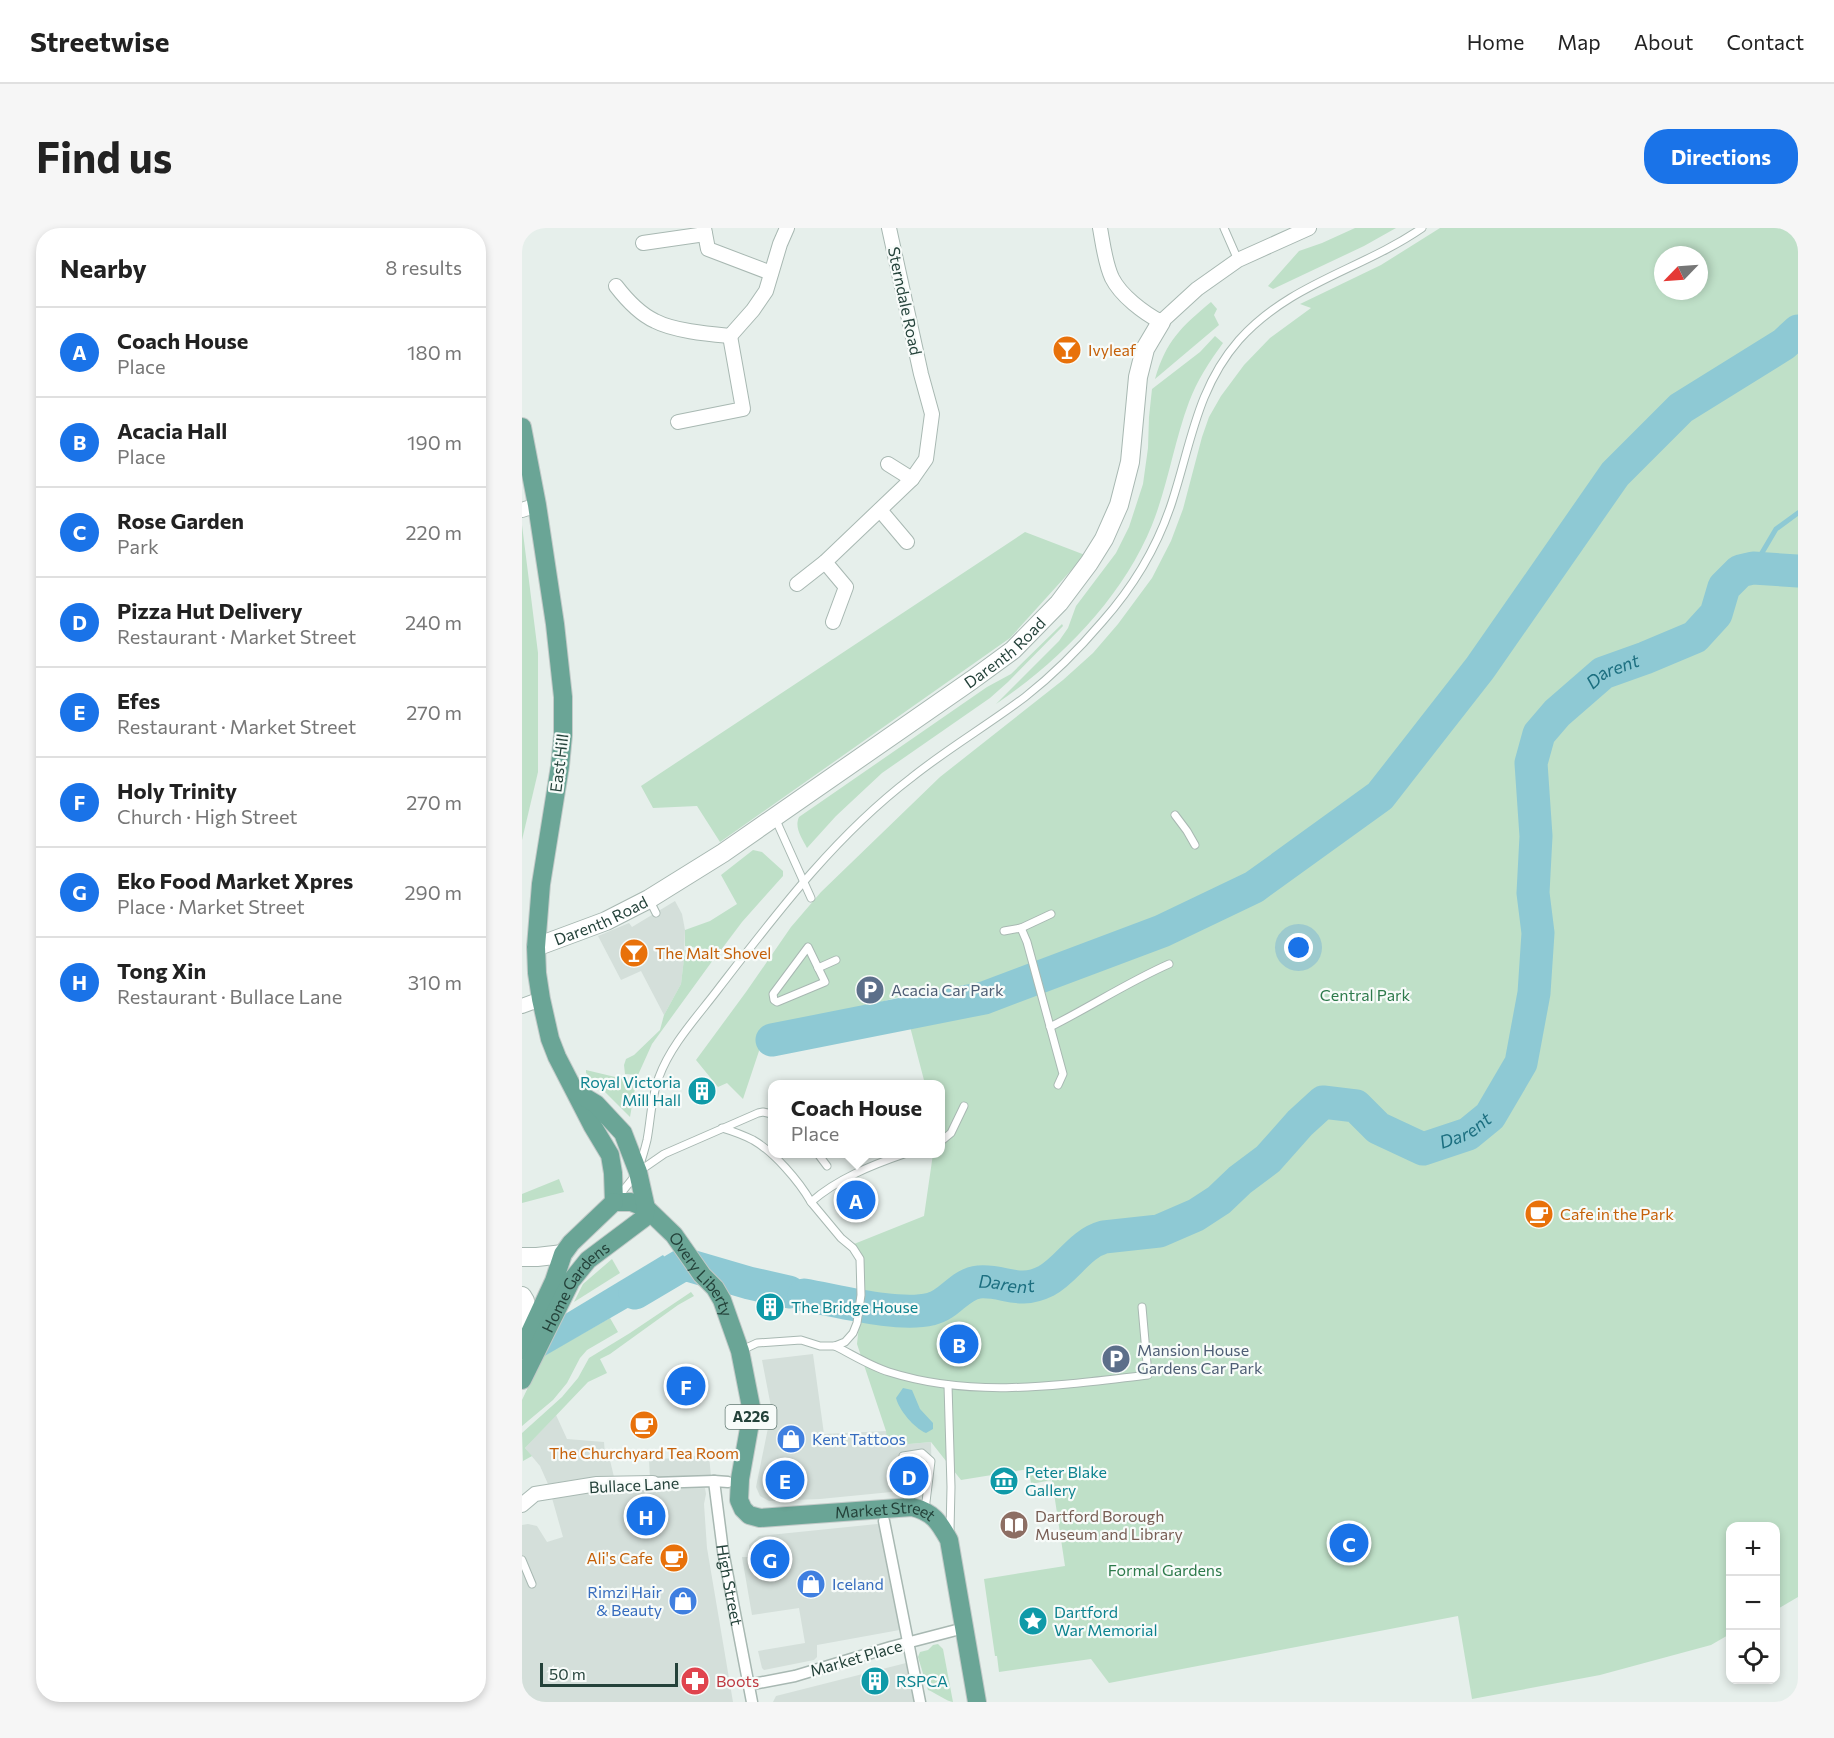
<!DOCTYPE html>
<html lang="en">
<head>
<meta charset="utf-8">
<style>
	:root { --surface:#fff; --page:#f6f6f6; --text:#222; --muted:#767676; --line:#e0e0e0; --accent:#1a73e8 }
	body { margin:0; font-family:Commissioner,sans-serif; background:var(--page); color:var(--text) }
	.controls { position:absolute; right:18px; bottom:18px; display:grid; overflow:hidden; border-radius:12px; box-shadow:0 3px 9px #0003 }
	.controls button { width:54px; height:54px; display:grid; place-items:center; padding:0; border:0; border-bottom:2px solid var(--line); background:var(--surface); color:var(--text); font:30px sans-serif }
	.compass { position:absolute; left:1132px; top:18px; width:54px; height:54px; border-radius:50%; background:var(--surface); box-shadow:0 3px 9px #0003; rotate:245deg }
	.scale { position:absolute; left:18px; bottom:15px; width:138px; box-sizing:border-box; padding-left:6px; border:3px solid #24423a; border-top:0; font-size:16px; line-height:21px; white-space:nowrap; color:#24423a; -webkit-text-stroke:4px #f7fbf9; paint-order:stroke }
	.you { position:absolute; left:777px; top:720px; width:21px; height:21px; margin:-15px; border:4px solid #fff; border-radius:50%; background:#1a73e8; box-shadow:0 0 0 9px #1a73e833 }
	.badge { display:grid; place-items:center; width:39px; height:39px; border-radius:50%; background:var(--accent); color:#fff; font-size:20px; font-weight:700 }
	.pin { position:absolute; translate:-50% -50%; border:3px solid #fff; box-shadow:0 2px 6px #0006 }
	.popup { position:absolute; left:246px; top:852px; width:177px; height:78px; box-sizing:border-box; display:grid; place-content:center; border-radius:12px; background:var(--surface); filter:drop-shadow(0 2px 4px #0005); font-size:20px; white-space:nowrap; color:var(--muted) }
	.popup b { font-size:22px; color:var(--text) }
	.popup::after { content:''; position:absolute; left:50%; top:100%; margin-left:-12px; border:12px solid transparent; border-top-color:var(--surface) }
	.list { margin:0; padding:0; list-style:none }
	h2 { display:flex; justify-content:space-between; align-items:center; height:78px; margin:0; padding:0 24px; font-size:26px }
	h2 small { font-size:20px; font-weight:400; color:var(--muted) }
	.list li { display:grid; grid-template-columns:39px 1fr auto; gap:18px; align-items:center; box-sizing:border-box; height:90px; padding:0 24px; border-top:2px solid var(--line) }
	.list b { display:block; font-size:22px; white-space:nowrap }
	.list p { margin:0; font-size:20px; white-space:nowrap; color:var(--muted) }
	.list em { font-size:20px; font-style:normal; color:var(--muted) }
	.icon { flex:none; width:33px; height:33px; fill:none; stroke:currentColor; stroke-width:2; stroke-linecap:round; stroke-linejoin:round }
	.map { position:relative; flex:none; width:1276px; height:1474px; overflow:hidden; border-radius:24px }
	header { display:flex; align-items:center; gap:36px; box-sizing:border-box; height:84px; padding:0 30px; background:var(--surface); border-bottom:2px solid var(--line) }
	header strong { font-size:28px }
	nav { display:flex; gap:33px; margin-inline-start:auto; font-size:21px }
	.intro { display:flex; align-items:center; justify-content:space-between; box-sizing:border-box; height:144px; padding:0 36px }
	h1 { margin:0; font-size:42px }
	.button { padding:15px 27px; border-radius:24px; background:var(--accent); color:#fff; font-size:21px; font-weight:700 }
	main { display:flex; gap:36px; padding:0 36px }
	aside { flex:1; background:var(--surface); border-radius:24px; box-shadow:0 3px 9px #0003 }
	.map>svg:first-child { display:block }
	.built { fill:#d4dfda }
	.green { fill:#bfe0c8; fill-rule:evenodd }
	.water { fill:#8ec9d4 }
	.lines { fill:none; stroke-linecap:round; stroke-linejoin:round }
	.stream { stroke:#8ec9d4; stroke-width:5 }
	.river { stroke:#8ec9d4; stroke-width:33 }
	.service-casing { stroke:#a8b8b2; stroke-width:9 }
	.pedestrian-casing { stroke:#a8b8b2; stroke-width:13 }
	.minor-casing { stroke:#a8b8b2; stroke-width:16 }
	.tertiary-casing { stroke:#a8b8b2; stroke-width:20 }
	.primary-casing { stroke:#c2cac8; stroke-width:20 }
	.service { stroke:#fff; stroke-width:7 }
	.pedestrian { stroke:#fff; stroke-width:10 }
	.minor { stroke:#fff; stroke-width:14 }
	.tertiary { stroke:#fff; stroke-width:18 }
	.primary { stroke:#6aa596; stroke-width:18 }
	.labels { text-anchor:middle; stroke-width:4.5; stroke-linejoin:round; paint-order:stroke }
	.shield { fill:#f7fbf9; stroke:#637a73; stroke-width:1.5 }
	.shield-label { font-size:15px; font-weight:bold; fill:#24423a }
	.street-label { font-size:16px; fill:#24423a; stroke:#f7fbf9 }
	.food-label { font-size:16px; fill:#c56008; stroke:#f7fbf9; text-anchor:start }
	.service-label { font-size:16px; fill:#4e5e75; stroke:#f7fbf9; text-anchor:start }
	.park-label { font-size:16px; fill:#2d7a4b; stroke:#f7fbf9 }
	.culture-label { font-size:16px; fill:#0d838f; stroke:#f7fbf9; text-anchor:start }
	.shop-label { font-size:16px; fill:#366cbe; stroke:#f7fbf9; text-anchor:start }
	.education-label { font-size:16px; fill:#785e54; stroke:#f7fbf9; text-anchor:start }
	.health-label { font-size:16px; fill:#be3a42; stroke:#f7fbf9; text-anchor:start }
	.water-label { font-size:18px; font-style:italic; fill:#1c6f80; stroke:#f7fbf9 }
</style>
</head>
<body>
<header>
<strong>Streetwise</strong>
<nav><a>Home</a><a>Map</a><a>About</a><a>Contact</a></nav>
</header>
<div class="intro"><h1>Find us</h1><a class="button">Directions</a></div>
<main>
<aside>
<h2>Nearby<small>8 results</small></h2>
<ul class="list">
<li><span class="badge">A</span><div><b>Coach House</b><p>Place</p></div><em>180 m</em></li>
<li><span class="badge">B</span><div><b>Acacia Hall</b><p>Place</p></div><em>190 m</em></li>
<li><span class="badge">C</span><div><b>Rose Garden</b><p>Park</p></div><em>220 m</em></li>
<li><span class="badge">D</span><div><b>Pizza Hut Delivery</b><p>Restaurant · Market Street</p></div><em>240 m</em></li>
<li><span class="badge">E</span><div><b>Efes</b><p>Restaurant · Market Street</p></div><em>270 m</em></li>
<li><span class="badge">F</span><div><b>Holy Trinity</b><p>Church · High Street</p></div><em>270 m</em></li>
<li><span class="badge">G</span><div><b>Eko Food Market Xpres</b><p>Place · Market Street</p></div><em>290 m</em></li>
<li><span class="badge">H</span><div><b>Tong Xin</b><p>Restaurant · Bullace Lane</p></div><em>310 m</em></li>
</ul>
</aside>
<div class="map">
<svg width="1276" height="1474" viewBox="0 0 1276 1474">
	<rect width="100%" height="100%" fill="#e6efeb"/>
	<g class="built">
		<path d="M153,673L160,686L163,702L162,731L159,756L142,787L119,743L99,752L76,708L107,695L110,699Z"/>
		<path d="M291,1126L302,1206L364,1203L365,1218L409,1214L410,1260L298,1271L247,1273L238,1268L234,1259L247,1195L249,1179L240,1132Z"/>
		<path d="M34,1187L45,1211L82,1214L83,1227L87,1228L92,1249L65,1250L26,1256L18,1238L3,1220Z"/>
		<path d="M187,1227L189,1249L128,1251L127,1232Z"/>
		<path d="M183,1260L184,1266L182,1276L185,1320L211,1474H0V1297L6,1296L15,1298L25,1314L41,1309L30,1270L56,1266L102,1261Z"/>
		<path d="M365,1295L383,1401L295,1417V1429L292,1432L242,1442L240,1440L236,1423L283,1415L277,1380L230,1387L220,1329H228L227,1317L237,1308Z"/>
		<path d="M388,1434L395,1474H251L254,1468Z"/>
	</g>
	<g class="green">
		<path d="M833,0H874L842,18L751,61L746,58L777,23L800,15Z"/>
		<path d="M918,0H1276V1369L1254,1382V1298H1208V1406L1189,1417L1078,1447L950,1471L936,1388L587,1455L569,1431L477,1444L475,1428H473L462,1351L543,1338L530,1252L509,1256L507,1241L439,1252L409,1214L365,1218L364,1203L335,1116L342,1049L332,1016L402,988L411,926H418V856H403L380,768L242,808L221,871L205,855L196,859L174,832L224,764L269,699L299,664L418,549L541,452L571,425L596,396L630,350L649,313L661,281L680,209L687,189L699,168L722,137L748,110L789,80L778,76L859,37ZM1141,27H1177V63H1141Z"/>
		<path d="M689,74L695,81L692,87L697,97L633,151C644,113 659,99 689,74Z"/>
		<path d="M693,108L701,115C687,134 675,153 667,174C652,214 646,257 630,297C601,369 538,433 474,476L537,413L546,400L554,378L594,325L607,299L621,256L626,220L627,189L630,161L678,124Z"/>
		<path d="M0,297L16,425V544L0,612Z"/>
		<path d="M503,304L563,327L488,410L198,614L175,578L131,580L119,558Z"/>
		<path d="M540,396L541,398L486,454L468,470L360,545L314,588L285,620C280,610 272,600 277,589L465,459L489,446Z"/>
		<path d="M231,622L240,624L261,643V648L220,694L193,730L182,721L163,718V702L188,693L215,676L199,647Z"/>
		<path d="M163,722L179,725L191,732L130,816L116,847L103,846L102,837L104,831L112,827L138,802L142,787L159,756Z"/>
		<path d="M64,842L114,854L108,889L64,845Z"/>
		<path d="M37,951L42,964L0,975V966Z"/>
		<path d="M90,1031L98,1045L52,1074L61,1056Z"/>
		<path d="M169,1064L172,1068L156,1077L88,1126L78,1131L85,1145L66,1154L3,1220L10,1228L1,1233L0,1205L40,1169L56,1150L67,1130L108,1105Z"/>
		<path d="M88,1090L96,1104L65,1122L58,1130L45,1155L31,1172L0,1198V1172L21,1128Z"/>
		<path d="M416,1416L421,1421L431,1474C426,1474 412,1464 406,1462L396,1429L398,1424L406,1422L411,1417Z"/>
	</g>
	<g class="water">
		<path d="M141,1027L156,1047L123,1070L0,1141V1112Z"/>
		<path d="M381,1160L390,1162L398,1181L411,1195V1201L404,1205C392,1200 377,1182 374,1170Z"/>
	</g>
	<g class="lines">
		<path class="stream" d="M1231,340L1254,301L1276,285"/>
		<g class="river">
			<path d="M250,812L462,770L640,703L732,659L858,568L958,440L1093,246L1159,180L1262,116L1276,103"/>
			<path d="M113,1065L162,1036L227,1055L267,1064"/>
			<path id="s1" d="M282,1067C317,1073 376,1089 409,1081C428,1077 437,1056 457,1054C483,1052 496,1067 524,1053C546,1041 557,1016 582,1009L637,1003L674,987L697,972L718,952L746,931L778,895L801,874L834,878L856,900L901,921L946,906L968,888L999,835L1012,765L1016,705L1011,665L1014,608L1009,535L1017,506L1035,485L1081,445L1123,430L1173,409L1194,386L1202,359L1218,343L1231,340L1276,343"/>
		</g>
		<g class="service-casing">
			<g id="service">
				<path d="M702,0L716,32"/>
				<path d="M653,587L665,603L673,617"/>
				<path d="M253,590L289,670"/>
				<path d="M128,673L134,685"/>
				<path d="M499,700L529,686"/>
				<path d="M482,703L499,700L505,714L541,846L536,857"/>
				<path d="M286,719L303,754L255,774L252,772L251,766Z"/>
				<path d="M296,740L314,732"/>
				<path d="M528,799C568,779 606,754 647,736"/>
				<path d="M200,900C210,903 221,907 231,912C252,924 277,953 289,974"/>
				<path d="M418,914L429,905L442,878"/>
				<path d="M296,926L305,938"/>
				<path d="M118,936C121,928 123,920 125,912C129,891 129,869 137,849C149,816 176,788 197,760C255,685 313,608 389,550C425,521 466,497 503,469C531,447 557,421 580,394C612,358 635,320 650,274C669,216 675,160 717,112C768,55 839,42 900,0"/>
				<path d="M96,969L116,944L142,926L236,885L241,884L250,886"/>
				<path d="M313,1118C331,1127 348,1138 367,1144C452,1171 539,1157 626,1147L620,1079"/>
				<path d="M220,1122L235,1115L279,1112L298,1118H313L323,1114L331,1105L335,1095L339,1067L338,1031L331,1020L319,1010L289,974C315,951 350,937 382,926"/>
				<path d="M426,1157L429,1259L428,1303"/>
				<path d="M381,1228L400,1225L409,1233L403,1282"/>
				<path d="M0,1332L10,1356"/>
			</g>
		</g>
		<g class="pedestrian-casing">
			<g id="pedestrian">
				<path id="s2" d="M192,1253L201,1323L230,1474"/>
				<path d="M131,1255L192,1253L206,1254"/>
				<path d="M362,1293L398,1474"/>
				<path d="M226,1457L273,1448L369,1419L442,1400"/>
			</g>
		</g>
		<g class="minor-casing">
			<g id="minor">
				<path d="M182,0L186,21L249,45"/>
				<path d="M578,0C581,16 583,35 590,50C599,68 622,85 639,94L675,61L716,32L787,0"/>
				<path d="M121,15L183,6"/>
				<path d="M94,58C104,71 118,86 133,93C152,103 187,106 208,108L231,82L244,63L258,16L265,0"/>
				<path d="M156,194L221,181L208,108"/>
				<path d="M366,236L390,251"/>
				<path d="M0,282L15,277"/>
				<path d="M358,282L385,314"/>
				<path d="M275,356L303,334"/>
				<path d="M311,394L324,359L303,334L390,251L404,231L410,186L399,146L367,0"/>
				<path d="M0,778L19,771"/>
				<path d="M0,1277L13,1266L75,1256L131,1255"/>
			</g>
		</g>
		<g class="tertiary-casing">
			<g id="tertiary">
				<path id="s3" d="M14,719L84,693L127,671L201,625L450,452L491,422L537,375L567,335L582,311L597,277L608,234L616,149L623,121L639,94"/>
				<path d="M0,1029H15L41,1026"/>
				<path d="M0,1068L3,1073L8,1105"/>
			</g>
		</g>
		<g class="primary-casing">
			<g id="primary">
				<path d="M0,199L15,277L33,396L41,469V507L38,538L19,656L14,719L15,745L19,771L28,811L35,829L70,897L88,927L91,945L92,974"/>
				<path id="s4" d="M92,974H109L124,980L152,1007L180,1047L193,1060L200,1072L218,1123L230,1184L218,1251L217,1272L221,1281L227,1287L238,1290L390,1279C411,1284 417,1294 427,1312L455,1474"/>
				<path d="M0,1122L32,1053L41,1026L49,1015L92,974"/>
				<path id="s5" d="M0,1152L49,1053L66,1032L122,990L124,980L116,944L101,905L74,876L54,864"/>
			</g>
		</g>
		<use href="#service" class="service"/>
		<use href="#pedestrian" class="pedestrian"/>
		<use href="#minor" class="minor"/>
		<use href="#tertiary" class="tertiary"/>
		<use href="#primary" class="primary"/>
	</g>
	<defs>
		<g id="bar-disc" transform="scale(1.5)"><circle r="9.5" fill="#e8710a" stroke="#f7fbf9"/><path d="M-6-5H6L.8 .8V4.5H3.5V6h-7V4.5H-.8V.8Z" fill="#fff"/></g>
		<g id="parking-disc" transform="scale(1.5)"><circle r="9.5" fill="#5c6f8a" stroke="#f7fbf9"/><path d="M-3.5-5.5H1a3.5 3.5 0 0 1 0 7H-1V5.5H-3.5ZM-1-3.4V-.6H.8a1.4 1.4 0 0 0 0-2.8Z" fill="#fff"/></g>
		<g id="building-disc" transform="scale(1.5)"><circle r="9.5" fill="#0f9aa8" stroke="#f7fbf9"/><path d="M-4-6H4V6H1V3H-1V6H-4ZM-2.5-4.3h1.7v1.8h-1.7ZM.8-4.3h1.7v1.8H.8ZM-2.5-1h1.7V.8h-1.7ZM.8-1h1.7V.8H.8Z" fill="#fff"/></g>
		<g id="cafe-disc" transform="scale(1.5)"><circle r="9.5" fill="#e8710a" stroke="#f7fbf9"/><path d="M-5.5-4.5H6V0H3Q3 3.5 0 3.5H-2.5Q-5.5 3.5-5.5 0ZM3-3.2v2h1.7v-2ZM-6 4.5H4V6H-6Z" fill="#fff"/></g>
		<g id="shop-disc" transform="scale(1.5)"><circle r="9.5" fill="#3f7fe0" stroke="#f7fbf9"/><path d="M-5-2.5h2.3a2.7 3.5 0 0 1 5.4 0H5L5.5 6h-11ZM-1.5-2.5h3a1.5 2.3 0 0 0-3 0Z" fill="#fff"/></g>
		<g id="museum-disc" transform="scale(1.5)"><circle r="9.5" fill="#0f9aa8" stroke="#f7fbf9"/><path d="M0-6L6-3V-2H-6V-3ZM-5-1h2V3h-2ZM-1-1h2V3h-2ZM3-1h2V3H3ZM-6 4H6V6H-6Z" fill="#fff"/></g>
		<g id="library-disc" transform="scale(1.5)"><circle r="9.5" fill="#8d6e63" stroke="#f7fbf9"/><path d="M-6-4Q-3-5.5-.7-3.5V5Q-3 3-6 4ZM6-4Q3-5.5 .7-3.5V5Q3 3 6 4Z" fill="#fff"/></g>
		<g id="sight-disc" transform="scale(1.5)"><circle r="9.5" fill="#0f9aa8" stroke="#f7fbf9"/><path d="M0-6L1.8-2.2L6-1.7L2.9 1.2L3.7 5.4L0 3.3L-3.7 5.4L-2.9 1.2L-6-1.7L-1.8-2.2Z" fill="#fff"/></g>
		<g id="pharmacy-disc" transform="scale(1.5)"><circle r="9.5" fill="#e0444e" stroke="#f7fbf9"/><path d="M-2-6h4v4h4v4h-4v4h-4v-4h-4v-4h4Z" fill="#fff"/></g>
	</defs>
	<g fill-rule="evenodd">
		<use href="#bar-disc" x="545" y="122"/>
		<use href="#bar-disc" x="112" y="725"/>
		<use href="#parking-disc" x="348" y="762"/>
		<use href="#building-disc" x="180" y="863"/>
		<use href="#cafe-disc" x="1017" y="986"/>
		<use href="#building-disc" x="248" y="1079"/>
		<use href="#parking-disc" x="594" y="1131"/>
		<use href="#cafe-disc" x="122" y="1197"/>
		<use href="#shop-disc" x="269" y="1211"/>
		<use href="#museum-disc" x="482" y="1253"/>
		<use href="#library-disc" x="492" y="1297"/>
		<use href="#cafe-disc" x="152" y="1330"/>
		<use href="#shop-disc" x="289" y="1356"/>
		<use href="#shop-disc" x="161" y="1373"/>
		<use href="#sight-disc" x="511" y="1393"/>
		<use href="#pharmacy-disc" x="173" y="1453"/>
		<use href="#building-disc" x="353" y="1453"/>
	</g>
	<g class="labels">
		<rect class="shield" x="203.5" y="1177" width="51" height="24" rx="4.5"/>
		<g class="shield-label">
			<text x="229" y="1194">A226</text>
		</g>
		<g class="street-label">
			<text transform="translate(383 73) rotate(78)" y="6">Sterndale Road</text>
			<text dy="6" stroke="none"><textPath href="#s3" startOffset="556">Darenth Road</textPath></text>
			<text transform="translate(37 535) rotate(-83)" y="6">East Hill</text>
			<text dy="6" stroke="none"><textPath href="#s3" startOffset="70">Darenth Road</textPath></text>
			<text dy="6" stroke="none"><textPath href="#s4" startOffset="120">Overy Liberty</textPath></text>
			<text dy="6" stroke="none"><textPath href="#s5" startOffset="108">Home Gardens</textPath></text>
			<text transform="translate(112 1257) rotate(-3)" y="6">Bullace Lane</text>
			<text dy="6" stroke="none"><textPath href="#s4" startOffset="514">Market Street</textPath></text>
			<text dy="6" stroke="none"><textPath href="#s2" startOffset="105">High Street</textPath></text>
			<text transform="translate(334 1430) rotate(-16)" y="6">Market Place</text>
		</g>
		<g class="food-label">
			<text x="566" y="128">Ivyleaf</text>
			<text x="133" y="731">The Malt Shovel</text>
			<text x="1038" y="992">Cafe in the Park</text>
			<text x="122" y="1231" text-anchor="middle">The Churchyard Tea Room</text>
			<text x="131" y="1336" text-anchor="end">Ali's Cafe</text>
		</g>
		<g class="service-label">
			<text x="369" y="768">Acacia Car Park</text>
			<text x="615" y="1128">Mansion House<tspan x="615" dy="18">Gardens Car Park</tspan></text>
		</g>
		<g class="park-label">
			<text x="843" y="773">Central Park</text>
			<text x="643" y="1348">Formal Gardens</text>
		</g>
		<g class="culture-label">
			<text x="159" y="860" text-anchor="end">Royal Victoria<tspan x="159" dy="18">Mill Hall</tspan></text>
			<text x="269" y="1085">The Bridge House</text>
			<text x="503" y="1250">Peter Blake<tspan x="503" dy="18">Gallery</tspan></text>
			<text x="532" y="1390">Dartford<tspan x="532" dy="18">War Memorial</tspan></text>
			<text x="374" y="1459">RSPCA</text>
		</g>
		<g class="shop-label">
			<text x="290" y="1217">Kent Tattoos</text>
			<text x="310" y="1362">Iceland</text>
			<text x="140" y="1370" text-anchor="end">Rimzi Hair<tspan x="140" dy="18">&amp; Beauty</tspan></text>
		</g>
		<g class="education-label">
			<text x="513" y="1294">Dartford Borough<tspan x="513" dy="18">Museum and Library</tspan></text>
		</g>
		<g class="health-label">
			<text x="194" y="1459">Boots</text>
		</g>
		<g class="water-label">
			<text dy="6" stroke="none"><textPath href="#s1" startOffset="1274">Darent</textPath></text>
			<text dy="6" stroke="none"><textPath href="#s1" startOffset="753">Darent</textPath></text>
			<text dy="6" stroke="none"><textPath href="#s1" startOffset="212">Darent</textPath></text>
		</g>
	</g>
</svg>
<div class="controls">
<button>+</button>
<button>−</button>
<button><svg class="icon" aria-label="locate" viewBox="0 0 24 24"><circle cx="12" cy="12" r="6"/><path d="M12 2v4M12 18v4M2 12h4M18 12h4"/></svg></button>
</div>
<svg class="compass" viewBox="-18 -18 36 36"><path d="M0-13l5 13h-10z" fill="#e53935"/><path d="M0 13l5-13h-10z" fill="#767676"/></svg>
<div class="scale">50 m</div>
<div class="you"></div>
<div class="pin badge" style="left:334px;top:972px">A</div>
<div class="popup"><b>Coach House</b>Place</div>
<div class="pin badge" style="left:437px;top:1116px">B</div>
<div class="pin badge" style="left:827px;top:1315px">C</div>
<div class="pin badge" style="left:387px;top:1248px">D</div>
<div class="pin badge" style="left:263px;top:1252px">E</div>
<div class="pin badge" style="left:164px;top:1158px">F</div>
<div class="pin badge" style="left:248px;top:1331px">G</div>
<div class="pin badge" style="left:124px;top:1288px">H</div>
</div>
</main>
</body>
</html>
